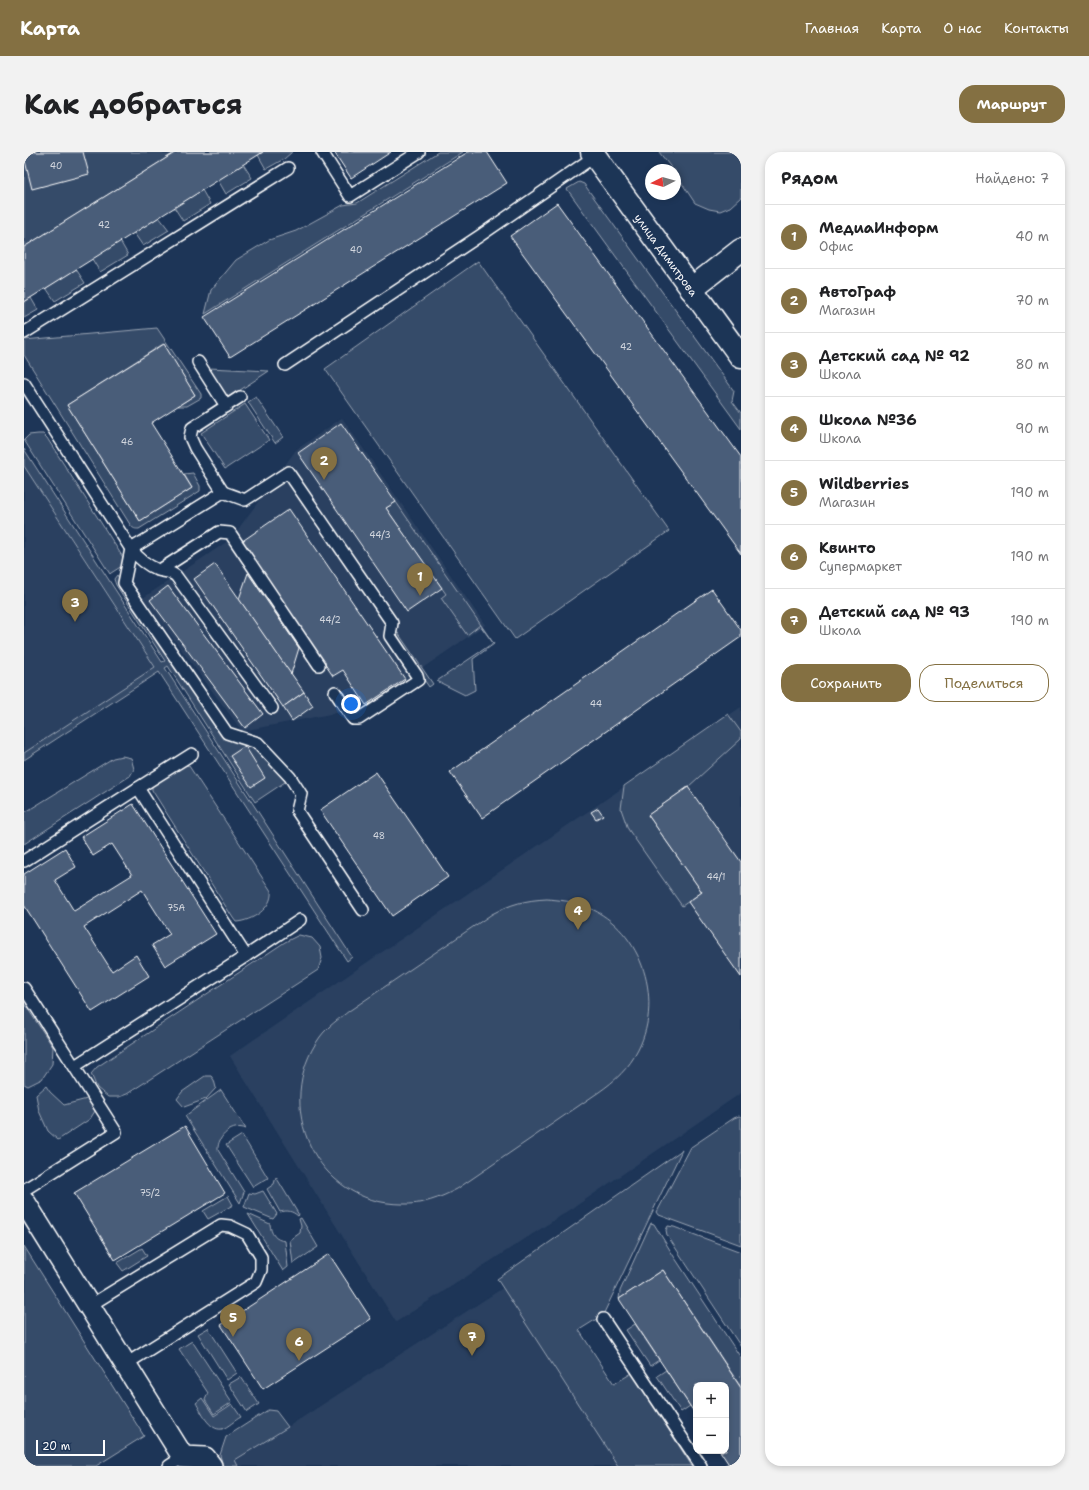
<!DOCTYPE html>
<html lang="ru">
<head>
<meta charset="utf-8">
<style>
	:root { --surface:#fff; --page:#f2f2f2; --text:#202124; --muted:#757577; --line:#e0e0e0; --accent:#847042 }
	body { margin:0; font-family:"Shantell Sans",sans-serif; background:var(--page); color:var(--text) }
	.controls { position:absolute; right:12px; bottom:12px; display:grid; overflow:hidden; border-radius:8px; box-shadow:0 2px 6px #0003 }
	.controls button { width:36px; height:36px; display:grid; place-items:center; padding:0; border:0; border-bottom:1px solid var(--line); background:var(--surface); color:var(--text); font:20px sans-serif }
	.compass { position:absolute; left:621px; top:12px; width:36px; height:36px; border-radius:50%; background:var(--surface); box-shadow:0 2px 6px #0003; rotate:264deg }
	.scale { position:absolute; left:12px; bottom:10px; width:69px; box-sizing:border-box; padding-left:4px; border:2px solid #fff; border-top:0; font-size:11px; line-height:14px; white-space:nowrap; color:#fff; -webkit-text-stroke:3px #1d3557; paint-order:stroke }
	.you { position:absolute; left:327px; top:552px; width:14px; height:14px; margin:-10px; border:3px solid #fff; border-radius:50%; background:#1a73e8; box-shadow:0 0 0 6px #1a73e833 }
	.badge { display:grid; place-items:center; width:26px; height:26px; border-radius:50%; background:var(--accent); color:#fff; font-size:13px; font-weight:700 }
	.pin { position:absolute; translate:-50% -33px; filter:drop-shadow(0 1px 2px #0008) }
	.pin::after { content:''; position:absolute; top:21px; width:14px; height:12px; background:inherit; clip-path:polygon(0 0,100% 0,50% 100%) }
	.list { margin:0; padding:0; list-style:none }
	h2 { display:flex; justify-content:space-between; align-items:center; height:52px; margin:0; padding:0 16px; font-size:17px }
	h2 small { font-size:13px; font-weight:400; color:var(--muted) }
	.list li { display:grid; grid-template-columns:26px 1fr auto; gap:12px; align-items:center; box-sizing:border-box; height:64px; padding:0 16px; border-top:1px solid var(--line) }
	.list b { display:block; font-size:15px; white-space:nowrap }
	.list p { margin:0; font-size:13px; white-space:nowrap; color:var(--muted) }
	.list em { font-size:13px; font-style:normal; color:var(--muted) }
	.actions { display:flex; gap:8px; padding:12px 16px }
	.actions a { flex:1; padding:9px 0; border:1px solid var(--accent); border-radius:16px; text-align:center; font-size:14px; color:var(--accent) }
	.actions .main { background:var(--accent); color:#fff }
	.map { position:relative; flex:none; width:717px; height:1314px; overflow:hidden; border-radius:16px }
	header { display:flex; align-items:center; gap:24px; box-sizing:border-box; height:56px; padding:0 20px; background:var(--accent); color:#fff }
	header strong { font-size:19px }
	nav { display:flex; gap:22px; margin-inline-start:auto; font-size:14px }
	.intro { display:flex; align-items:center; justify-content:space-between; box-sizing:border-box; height:96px; padding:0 24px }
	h1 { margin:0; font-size:28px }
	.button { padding:10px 18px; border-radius:16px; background:var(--accent); color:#fff; font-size:14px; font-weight:700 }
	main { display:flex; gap:24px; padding:0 24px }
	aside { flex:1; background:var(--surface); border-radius:16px; box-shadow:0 2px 6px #0003 }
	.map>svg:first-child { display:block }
	.built { fill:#2a4161 }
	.green { fill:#364b69; stroke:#9aa5b4 }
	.building { fill:#4a5d79; stroke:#fff }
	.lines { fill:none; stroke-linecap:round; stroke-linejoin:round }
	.lane-casing { stroke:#fff; stroke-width:14 }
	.street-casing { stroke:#fff; stroke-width:24 }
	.secondary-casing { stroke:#fff; stroke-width:25 }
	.lane { stroke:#1d3557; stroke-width:11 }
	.street { stroke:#1d3557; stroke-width:21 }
	.secondary { stroke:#1d3557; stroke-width:22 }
	.labels { text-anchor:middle; stroke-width:3; stroke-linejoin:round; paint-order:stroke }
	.number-label { font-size:9px; fill:#d2d6de }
	.street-label { font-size:11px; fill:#fff; stroke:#1d3557 }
</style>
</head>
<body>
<header>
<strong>Карта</strong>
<nav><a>Главная</a><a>Карта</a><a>О нас</a><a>Контакты</a></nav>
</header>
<div class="intro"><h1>Как добраться</h1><a class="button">Маршрут</a></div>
<main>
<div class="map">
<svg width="717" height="1314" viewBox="0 0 717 1314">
	<rect width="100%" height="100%" fill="#1d3557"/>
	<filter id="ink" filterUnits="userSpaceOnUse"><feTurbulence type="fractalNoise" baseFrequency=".025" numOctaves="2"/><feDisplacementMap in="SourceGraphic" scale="8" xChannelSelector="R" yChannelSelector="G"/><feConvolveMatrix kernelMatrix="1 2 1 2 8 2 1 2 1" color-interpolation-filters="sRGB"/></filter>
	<g filter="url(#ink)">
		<g class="built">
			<path d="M318,266L461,473L342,555L218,579L119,446L207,387L272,298Z"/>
			<path d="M0,314L72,426L131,515L0,601Z"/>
			<path d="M717,555V941L552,1054L372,1170L206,904Z"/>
			<path d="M479,1136L594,1314H214L211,1309Z"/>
		</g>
		<g class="green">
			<path d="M0,0H152L0,95Z"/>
			<path d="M239,0H268L260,7L242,17L234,3Z"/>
			<path d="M414,0H439L181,162L187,138L212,108L245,88L272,79L319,53L333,51Z"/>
			<path d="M635,0H717V45L706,55L696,59L685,57L671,51L651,21V18H649Z"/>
			<path d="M219,12L228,26L202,42L194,28Z"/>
			<path d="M555,30L560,32L710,239L708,249L717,261V277L543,37Z"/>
			<path d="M178,38L186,52L159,69L150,55Z"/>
			<path d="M135,65L145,78L119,94L110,81Z"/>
			<path d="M96,89L104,103L76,120L68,107Z"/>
			<path d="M454,109L645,379L491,487L301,217Z"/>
			<path d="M52,117L61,131L31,149L22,136Z"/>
			<path d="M7,146L14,158L0,166V150Z"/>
			<path d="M133,176L177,242V246L163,254H154L171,243L139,192L43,253L116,369L168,336L160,322L169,321L176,334V339L115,377C111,377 110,377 107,374L0,203V188Z"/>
			<path d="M185,216L245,219L204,246Z"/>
			<path d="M232,245L259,285L251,291L224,250Z"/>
			<path d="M221,252L245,288L201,317L177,281Z"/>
			<path d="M14,282H19L23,286L100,407L98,414L87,421L86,422L0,288L5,283Z"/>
			<path d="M0,297L138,510L141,509L92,433L90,427L93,423L201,583L233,594L263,627L261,630L231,650L144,514L141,516L328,805L323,809L135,520L0,608V601L131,515L0,314Z"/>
			<path d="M372,350L470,492L449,507L451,538L441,543L413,529L469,491L456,473L443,483L417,446L422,442L362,356Z"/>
			<path d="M374,481L409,532L405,535L373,488L372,485Z"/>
			<path d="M704,562L717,580V587L664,635L624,663L678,740L658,754L604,677L597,657L600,634Z"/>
			<path d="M98,604L107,606L110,617L106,624L0,692V661L89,606Z"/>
			<path d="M160,612L165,614L247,739C249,756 228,769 212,770L209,766L128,638V632Z"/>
			<path d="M523,747C535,748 547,749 558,753C616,773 641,845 614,898C605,916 591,929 575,940L433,1037C416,1046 398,1053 378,1052C292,1052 247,953 296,885C304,874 315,867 325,859L468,762C487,752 501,748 523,747Z"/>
			<path d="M275,783L288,786L296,795L298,806L294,818L103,942L95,945H84L73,936L67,922L73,915L261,790Z"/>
			<path d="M0,851L29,895L28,912L18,927L4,934L0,932Z"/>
			<path d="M181,924H187L190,928L192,936L182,947L160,955L153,947L158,940Z"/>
			<path d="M22,934L26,940L40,953L63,947L71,959L66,967L34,988L24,979L15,959L12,943Z"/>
			<path d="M197,938L222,977C209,971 193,984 194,998L220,1040L216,1051L161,964Z"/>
			<path d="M715,964L717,965V1093L635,1063L633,1060L667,995L710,966Z"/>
			<path d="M218,983L244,1026L229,1035L202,993Z"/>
			<path d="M658,998L579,1163L555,1178L590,1232L608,1221L668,1314H594L473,1127Z"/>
			<path d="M252,1025L275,1063L274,1064C268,1059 264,1058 256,1060L243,1037L250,1032Z"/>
			<path d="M239,1039L253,1062L249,1067L220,1055L225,1041L231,1042Z"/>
			<path d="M204,1044L209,1053L184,1067L179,1059Z"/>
			<path d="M224,1062L246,1072C247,1082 251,1088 261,1089L264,1115L259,1119Z"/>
			<path d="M277,1066L294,1095L269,1112L266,1088L276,1081L277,1074L275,1067Z"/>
			<path d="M627,1071L630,1072L649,1103L717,1206V1235L639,1118L595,1147L596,1139Z"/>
			<path d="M644,1074L650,1075L717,1100V1195L643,1083L642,1078Z"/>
			<path d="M0,1094L120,1284L72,1314H0Z"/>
			<path d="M118,1096L123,1104L99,1119L93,1111Z"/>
			<path d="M611,1172L635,1208L626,1214L602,1178Z"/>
			<path d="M184,1176L213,1221L203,1228L174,1182Z"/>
			<path d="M168,1189L208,1250L190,1262L181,1248L184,1241L155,1197Z"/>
			<path d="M642,1218L666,1254L657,1260L633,1224Z"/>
			<path d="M217,1225L235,1252L223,1260L205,1232Z"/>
			<path d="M178,1246L190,1264L208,1252L217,1265C211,1268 204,1275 198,1277C185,1279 177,1259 172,1251Z"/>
			<path d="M244,1258L252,1259L264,1275L211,1308L214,1314H199L196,1303L202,1285Z"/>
		</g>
		<g class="building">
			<path d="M0,0H59L65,22L8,37L0,5Z"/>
			<path d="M152,0H239L0,150V95Z"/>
			<path d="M310,0H367L327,26Z"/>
			<path d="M444,0H463L483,31L206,205L180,165Z"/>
			<path d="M533,51L717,305V402L486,84Z"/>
			<path d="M140,192L171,243L127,271L168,336L116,369L43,253Z"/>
			<path d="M317,271L372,350L362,356L418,436L383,460L274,301Z"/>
			<path d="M265,357L381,527L342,553L319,518L309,524L217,390Z"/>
			<path d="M191,412L280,540L259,555L170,427Z"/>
			<path d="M224,421L275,496L267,522L215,447Z"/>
			<path d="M144,434L239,562L221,576L126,448Z"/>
			<path d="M688,437L717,478V485L458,666L426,620Z"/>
			<path d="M280,540L289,554L268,569L259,555Z"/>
			<path d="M221,594L241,626L227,635L206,604Z"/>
			<path d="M352,620L424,725L368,764L296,658Z"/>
			<path d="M664,635L717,710V825L664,750L678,740L624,663Z"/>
			<path d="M109,652L192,782L141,814L128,793L146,782L118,738L60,775L88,819L112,803L125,824L68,860L0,753V722L41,696L52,715L31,728L50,759L108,723L88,692L69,704L57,685Z"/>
			<path d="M574,656L579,663L572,667L567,660Z"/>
			<path d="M161,974L201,1041L91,1108L50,1041Z"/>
			<path d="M305,1102L347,1167L239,1237L197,1173Z"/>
			<path d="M639,1118L717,1236V1314H706L696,1299H702V1233H672V1263L595,1147Z"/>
		</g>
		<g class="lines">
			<g class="lane-casing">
				<g id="lane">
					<path d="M298,0L326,44L395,0"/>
					<path d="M0,181L264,16"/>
					<path d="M174,210L202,254"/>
					<path d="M261,213L457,83L571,4"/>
					<path d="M0,231L107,397C115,407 122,413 134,418C141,420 146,419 152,424L248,556"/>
					<path d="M199,340L171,296L166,285L168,276L216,245"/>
					<path d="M136,418L195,380L206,381L295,513"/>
					<path d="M311,540L329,567H335L394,528L393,524L366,484L368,471L264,320L221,348L199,340L107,397L100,431L203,581L234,591L266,625L277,642L273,659L339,758"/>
					<path d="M114,636L168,602"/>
					<path d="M0,709L114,636L222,804L51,914"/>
					<path d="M222,804L276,768"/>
					<path d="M0,836L92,980L0,1038"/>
					<path d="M65,1154L197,1073L206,1074L223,1082L237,1105V1118L232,1130L102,1212"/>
					<path d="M579,1167L677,1314"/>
					<path d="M145,1314L159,1305"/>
				</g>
			</g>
			<g class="street-casing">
				<path id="street" d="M0,1049L159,1305L181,1306L187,1314"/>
			</g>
			<g class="secondary-casing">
				<g id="secondary">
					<path d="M568,0L717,205"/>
					<path d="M667,137L717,98"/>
				</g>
			</g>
			<use href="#lane" class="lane"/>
			<use href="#street" class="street"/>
			<use href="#secondary" class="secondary"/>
		</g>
	</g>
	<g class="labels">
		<g class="number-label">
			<text x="32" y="17">40</text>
			<text x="80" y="76">42</text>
			<text x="332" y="101">40</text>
			<text x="602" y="198">42</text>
			<text x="103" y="293">46</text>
			<text x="356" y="386">44/3</text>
			<text x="306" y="471">44/2</text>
			<text x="572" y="555">44</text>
			<text x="355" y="687">48</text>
			<text x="692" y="728">44/1</text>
			<text x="152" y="759">75А</text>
			<text x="126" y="1044">75/2</text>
		</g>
		<g class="street-label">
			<text transform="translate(642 103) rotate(54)" y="4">улица Димитрова</text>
		</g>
	</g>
</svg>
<div class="controls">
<button>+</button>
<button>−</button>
</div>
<svg class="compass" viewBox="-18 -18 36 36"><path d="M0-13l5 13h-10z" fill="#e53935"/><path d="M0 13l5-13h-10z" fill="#757577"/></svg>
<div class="scale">20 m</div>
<div class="you"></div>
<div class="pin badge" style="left:396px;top:444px">1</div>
<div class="pin badge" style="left:300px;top:328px">2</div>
<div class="pin badge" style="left:51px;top:470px">3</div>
<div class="pin badge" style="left:554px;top:778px">4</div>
<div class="pin badge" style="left:209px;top:1185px">5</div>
<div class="pin badge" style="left:275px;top:1209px">6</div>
<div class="pin badge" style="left:448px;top:1204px">7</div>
</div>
<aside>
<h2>Рядом<small>Найдено: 7</small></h2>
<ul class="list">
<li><span class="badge">1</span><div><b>МедиаИнформ</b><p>Офис</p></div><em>40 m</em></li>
<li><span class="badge">2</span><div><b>АвтоГраф</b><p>Магазин</p></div><em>70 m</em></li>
<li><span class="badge">3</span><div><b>Детский сад № 92</b><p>Школа</p></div><em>80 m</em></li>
<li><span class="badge">4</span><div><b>Школа №36</b><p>Школа</p></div><em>90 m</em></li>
<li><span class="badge">5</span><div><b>Wildberries</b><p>Магазин</p></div><em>190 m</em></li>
<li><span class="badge">6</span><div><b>Квинто</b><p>Супермаркет</p></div><em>190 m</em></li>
<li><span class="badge">7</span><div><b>Детский сад № 93</b><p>Школа</p></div><em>190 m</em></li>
</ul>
<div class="actions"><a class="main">Сохранить</a><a>Поделиться</a></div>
</aside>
</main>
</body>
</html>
